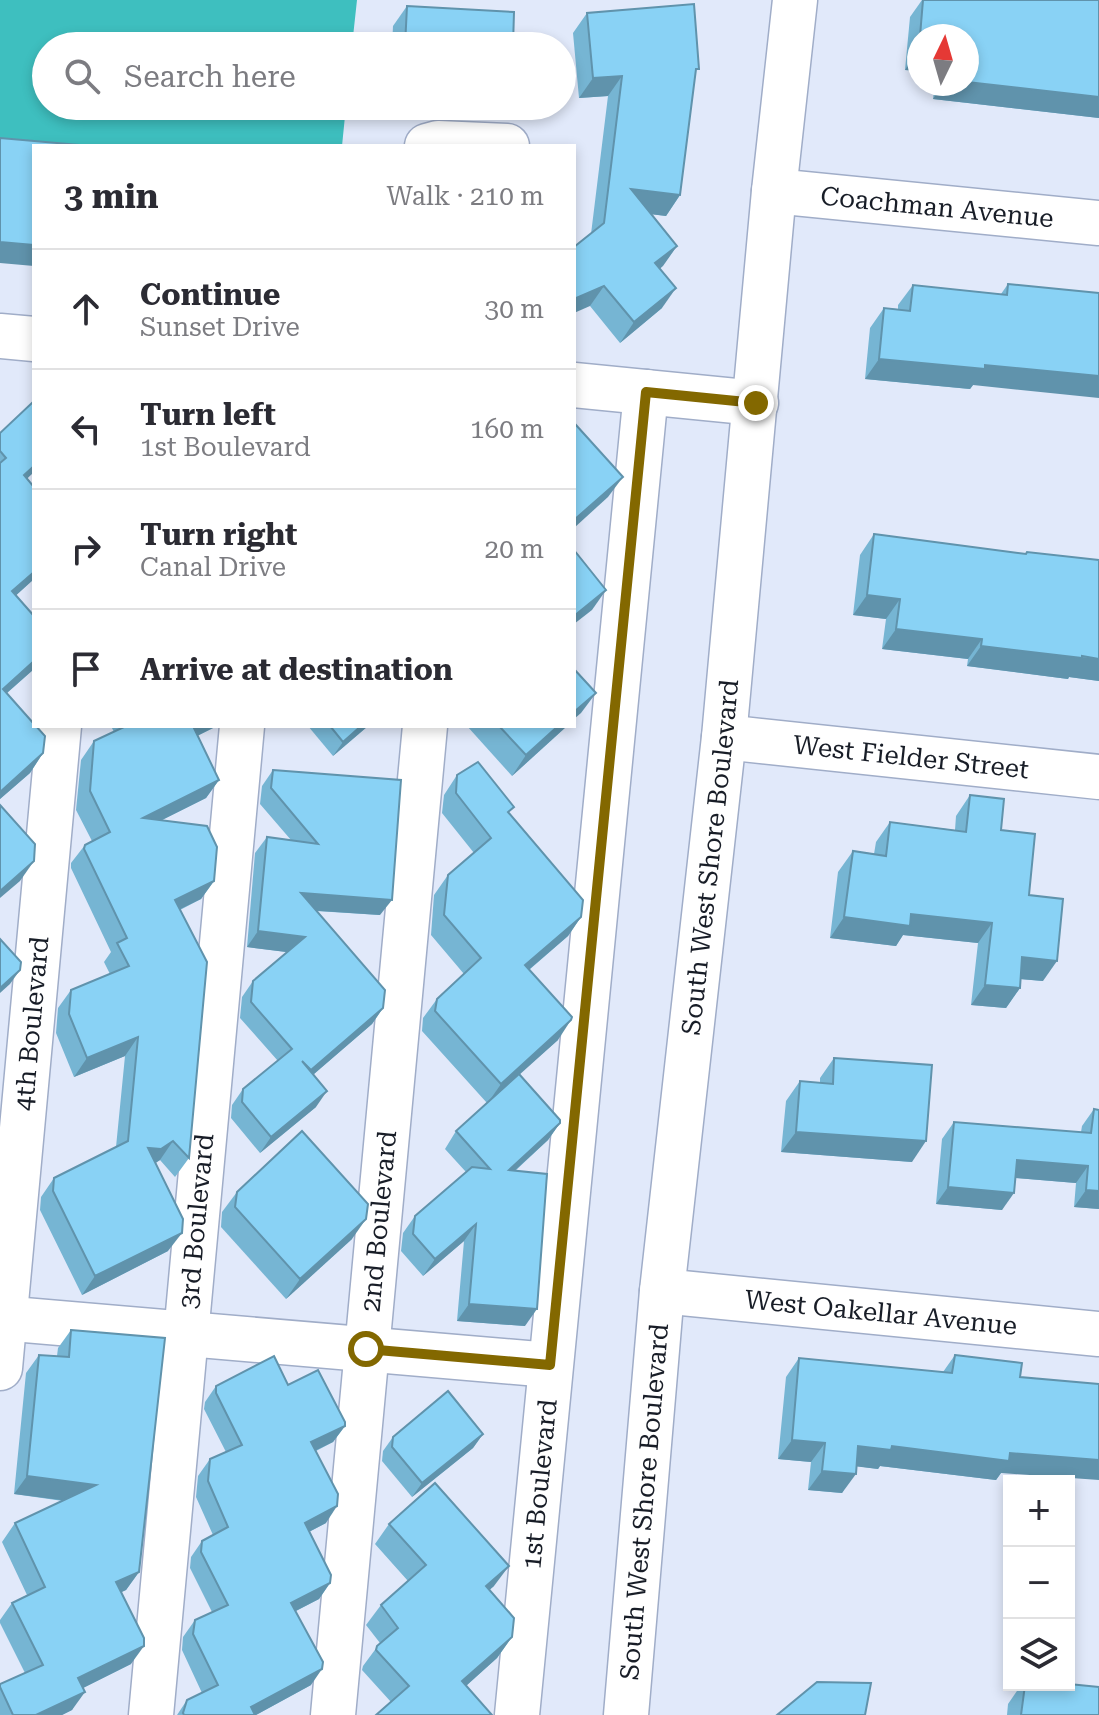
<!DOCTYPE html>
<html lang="en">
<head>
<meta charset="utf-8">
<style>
	:root { --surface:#fff; --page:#f2f2f3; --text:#2b2b33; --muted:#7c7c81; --line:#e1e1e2 }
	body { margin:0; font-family:"Roboto Serif",serif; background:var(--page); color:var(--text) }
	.controls { position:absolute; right:24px; bottom:24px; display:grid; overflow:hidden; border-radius:0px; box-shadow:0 4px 12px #0003 }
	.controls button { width:72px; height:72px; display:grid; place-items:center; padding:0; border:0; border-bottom:2px solid var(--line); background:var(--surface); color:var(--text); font:40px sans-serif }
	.compass { position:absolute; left:907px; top:24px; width:72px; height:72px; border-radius:50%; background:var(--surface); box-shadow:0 4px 12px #0003; rotate:5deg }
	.stop { position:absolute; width:24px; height:24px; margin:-18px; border:6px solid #836800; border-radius:50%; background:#fff }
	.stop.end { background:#836800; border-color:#fff; box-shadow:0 2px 8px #0008 }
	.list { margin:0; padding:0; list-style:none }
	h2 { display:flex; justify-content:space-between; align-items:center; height:104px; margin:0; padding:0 32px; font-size:34px }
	h2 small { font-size:26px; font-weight:400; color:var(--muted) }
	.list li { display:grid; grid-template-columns:52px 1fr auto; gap:24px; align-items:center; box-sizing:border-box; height:120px; padding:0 32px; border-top:2px solid var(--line) }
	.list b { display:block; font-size:30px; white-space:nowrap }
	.list p { margin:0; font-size:26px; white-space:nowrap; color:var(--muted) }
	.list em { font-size:26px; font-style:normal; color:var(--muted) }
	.icon { flex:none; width:44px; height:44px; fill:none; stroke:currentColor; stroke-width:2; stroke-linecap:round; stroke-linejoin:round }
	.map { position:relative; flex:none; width:1099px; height:1715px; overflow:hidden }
	.search { position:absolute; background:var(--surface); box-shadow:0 4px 12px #0003; left:32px; top:32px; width:544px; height:88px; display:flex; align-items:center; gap:20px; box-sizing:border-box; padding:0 28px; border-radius:44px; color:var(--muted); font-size:30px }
	.panel { position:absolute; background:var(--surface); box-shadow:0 4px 12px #0003; left:32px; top:144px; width:544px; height:584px; border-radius:0px }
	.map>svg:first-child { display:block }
	.water { fill:#3ebfbf }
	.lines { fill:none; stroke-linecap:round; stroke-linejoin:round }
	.minor-casing { stroke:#a0adc8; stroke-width:47 }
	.minor { stroke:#fff; stroke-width:44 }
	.wall { fill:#76b5d3 }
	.shaded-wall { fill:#6093ac }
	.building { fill:#89d2f5; stroke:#6093ac; stroke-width:2 }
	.route { stroke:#836800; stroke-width:10 }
	.labels { text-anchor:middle; stroke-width:6; stroke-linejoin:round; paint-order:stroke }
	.street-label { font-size:26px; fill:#181d27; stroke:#e1e9fa }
</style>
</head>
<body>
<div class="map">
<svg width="1099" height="1715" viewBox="0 0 1099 1715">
	<rect width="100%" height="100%" fill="#e1e9fa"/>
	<path class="water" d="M0,0H357L352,46H46V106H346L342,146H34L0,174Z"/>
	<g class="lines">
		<g class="minor-casing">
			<g id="minor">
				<path d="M427,146L438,143L507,146"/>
				<path id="s1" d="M774,191L1099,223"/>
				<path d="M0,336L34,339"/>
				<path d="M574,385L756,403"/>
				<path id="s2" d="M724,737L1099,777"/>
				<path id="s3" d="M662,1291L1099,1334"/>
				<path d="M0,1318L550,1365"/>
				<path id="s4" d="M0,1368L59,726"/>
				<path id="s5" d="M151,1715L242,726"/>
				<path id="s6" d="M333,1715L425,726"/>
				<path id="s7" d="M517,1715L646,392"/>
				<path id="s8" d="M626,1715L662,1291L724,737L774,191L795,0"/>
			</g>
		</g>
		<use href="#minor" class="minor"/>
	</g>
	<g class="wall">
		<path d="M922,0H1099V118L933,99L935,84H967V36H919V71L905,70L910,17Z"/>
		<path d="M407,6L513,46H392L393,26Z"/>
		<path d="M587,13L695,75L680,195L666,216L651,214L677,246L660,269L662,308L620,343L590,306L591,234L608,96L579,98L573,33Z"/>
		<path d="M1008,284L1099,293L973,385L970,389L865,379L870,328L884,308L898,309V305L913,285L1001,294Z"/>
		<path d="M0,433L27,479L34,487V579L16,595L34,616V669L7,693L43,753L30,773L0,799Z"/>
		<path d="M874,534L1025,554L1027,552L1099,560V681L1069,677L1068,679L967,666L968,659L882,649L886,619L853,615L860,555Z"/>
		<path d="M111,726H217L197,736L219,780L206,798L162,820L214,881L201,899L180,910L189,1158L175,1177L160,1160L155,1163L168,1251L82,1295L40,1210L41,1197L54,1178L116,1147L125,1056L74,1077L56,1033L58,1008L71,990L110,974L104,962L111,952L71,868V863L85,845L92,841L76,810L81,760L94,741L114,732Z"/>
		<path d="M308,726H368L333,756Z"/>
		<path d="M467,726H567L512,776Z"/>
		<path d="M273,770L380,915L316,911L383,1008L372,1024L314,1074L316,1107L260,1153L231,1118L232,1105L243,1089L278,1061L240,1018L242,997L253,981L287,952L247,947L255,853L267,837L291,840L260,804L262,786Z"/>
		<path d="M457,775L509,814L581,917L568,936L529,970L558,1040L519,1074L560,1123L548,1140L515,1171L525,1326L457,1321L464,1241L423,1276L401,1251L403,1233L415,1216L466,1172L445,1149L456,1131L487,1103L422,1031L423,1018L437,999L464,974L431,935L434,895L448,875L474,853L442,813L444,795Z"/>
		<path d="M970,795L1001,830L1029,895L1043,981L1021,979L1020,988L1006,1008L971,1005L978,943L903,935L896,946L830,938L838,872L853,851L874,854L876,842L890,822L955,830L956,816Z"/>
		<path d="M834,1058L912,1162L781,1152L786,1101L800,1081L820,1083V1078Z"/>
		<path d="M1094,1109L1099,1209L1074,1207L1076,1183L1015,1178L1002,1210L936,1204L942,1139L954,1122L1081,1132L1082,1126Z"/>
		<path d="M237,1192L352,1239L286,1299L221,1227L222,1212Z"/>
		<path d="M71,1330L139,1572L126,1590L121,1592L131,1664L83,1688L72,1710L62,1715H0V1684L25,1673L0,1623V1620L12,1603L27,1595L2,1542L15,1523L63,1501L14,1494L26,1373L39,1355L57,1356L58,1348Z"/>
		<path d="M955,1355L1001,1473L996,1480L880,1466L878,1469L856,1466L842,1493L808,1490L811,1462L778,1459L786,1377L799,1358L943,1372Z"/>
		<path d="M288,1385L345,1426L333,1442L316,1451L326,1523L309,1532L330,1583L319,1599L296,1611L311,1685L256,1715H177L187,1700L202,1693L182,1650L183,1637L195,1620L212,1612L190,1568L191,1557L202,1541L213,1535L196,1497L198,1476L210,1459L226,1452L204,1409L205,1402L216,1386Z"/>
		<path d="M483,1434L473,1448L412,1497L382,1461L383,1451L393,1437Z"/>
		<path d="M389,1524L494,1586L489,1590L512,1637L497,1658L466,1686L391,1702L362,1670L363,1666L380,1643L366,1625L381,1605L408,1581L375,1544Z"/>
		<path d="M1021,1685H1069L1099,1715H1007L1008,1704Z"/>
	</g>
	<g class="shaded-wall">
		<path d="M918,51L919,71L905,70Z"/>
		<path d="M622,76L608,96L579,98L593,78Z"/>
		<path d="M967,82L1099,97V118L933,99L943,84H967Z"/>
		<path d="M393,106H476L469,116L388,112Z"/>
		<path d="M631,189L680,195L666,216L617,210Z"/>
		<path d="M0,242L34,245V266L0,263Z"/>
		<path d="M677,246L663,266L641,284L655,263Z"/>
		<path d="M604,286L590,306L574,313V299Z"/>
		<path d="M676,288L662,308L620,343L634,322Z"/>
		<path d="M879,359L985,365L1099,376V398L973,385L970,389L865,379Z"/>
		<path d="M34,466V472L10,495L24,475Z"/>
		<path d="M623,477L608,497L574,528V520Z"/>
		<path d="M34,572V579L0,610L12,591Z"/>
		<path d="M606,590L592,610L574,624V616Z"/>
		<path d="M867,595L900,599L886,619L853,615Z"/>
		<path d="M896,629L982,639L968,659L882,649Z"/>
		<path d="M981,646L1099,659V681L1069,677L1068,679L967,666Z"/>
		<path d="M34,661V669L0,699L3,689Z"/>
		<path d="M596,693L581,713L574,719V712Z"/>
		<path d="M192,726H217L179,745Z"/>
		<path d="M361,726H368L333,756L343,742Z"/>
		<path d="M558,726H567L512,776L526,755Z"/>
		<path d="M43,753L30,773L0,799V792Z"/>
		<path d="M219,780L206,798L130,836L143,818Z"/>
		<path d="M34,861L20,881L0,898V891Z"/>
		<path d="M214,881L201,899L162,918L175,900Z"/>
		<path d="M301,893L392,900L380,915L290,909Z"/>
		<path d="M911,914L992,923L978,943L903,935L896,946L830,938L844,917Z"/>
		<path d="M581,917L568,936L511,985L525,965Z"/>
		<path d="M258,931L305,937L294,953L247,947Z"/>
		<path d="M1022,957L1057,961L1043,981L1008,978Z"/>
		<path d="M20,970L10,984L0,993V988Z"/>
		<path d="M985,985L1020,988L1006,1008L971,1005Z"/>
		<path d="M383,1008L372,1024L300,1086L311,1070Z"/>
		<path d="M571,1020L558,1040L487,1104L501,1084Z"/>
		<path d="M138,1037L125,1056L74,1077L87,1058Z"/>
		<path d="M327,1091L316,1107L260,1153L271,1137Z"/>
		<path d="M560,1123L548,1140L497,1187L509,1170Z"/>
		<path d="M796,1132L926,1141L912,1162L781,1152Z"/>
		<path d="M173,1141L160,1160L148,1168V1148Z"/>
		<path d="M1017,1160L1088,1166L1076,1183L1005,1177Z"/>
		<path d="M948,1187L1014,1193L1002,1210L936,1204Z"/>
		<path d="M1086,1190L1099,1191V1209L1074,1207Z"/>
		<path d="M366,1219L352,1239L286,1299L300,1279Z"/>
		<path d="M476,1224L464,1241L423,1276L435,1259Z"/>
		<path d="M182,1233L168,1251L82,1295L95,1276Z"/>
		<path d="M469,1304L537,1309L525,1326L457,1321Z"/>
		<path d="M345,1426L333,1442L300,1458L311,1442Z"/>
		<path d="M483,1434L473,1448L412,1497L422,1483Z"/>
		<path d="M792,1440L825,1443L811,1462L778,1459Z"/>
		<path d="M858,1446H892L1010,1453L1099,1460V1480L1001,1473L996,1480L880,1466L878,1469L845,1465Z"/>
		<path d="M822,1471L856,1474L842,1493L808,1490Z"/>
		<path d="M27,1476L96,1485L84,1503L14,1494Z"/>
		<path d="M337,1506L326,1523L293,1540L305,1523Z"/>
		<path d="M509,1566L494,1586L471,1606L486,1586Z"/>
		<path d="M139,1572L126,1590L103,1601L116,1582Z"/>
		<path d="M330,1583L319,1599L280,1619L291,1603Z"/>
		<path d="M512,1637L497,1658L448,1702L462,1681Z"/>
		<path d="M144,1646L131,1664L65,1697L78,1678Z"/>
		<path d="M322,1669L311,1685L256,1715H246L251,1707Z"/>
		<path d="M85,1692L72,1710L62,1715H36Z"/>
	</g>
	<g class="building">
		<path d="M923,0H1099V97L967,82V36H920Z"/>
		<path d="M694,4L699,69H696L680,195L631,189L677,246L655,263L676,288L634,322L604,286L574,299V247L604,223L622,76L593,78L587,13Z"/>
		<path d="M407,6L514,12L513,46H405Z"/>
		<path d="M0,138L91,146H34V245L0,242Z"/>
		<path d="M1008,284L1099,293V376L985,365V369L879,359L884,308L910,311L913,285L1007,295Z"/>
		<path d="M34,401V466L24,475L34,487V572L12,591L34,616V661L3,689L34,724V726H36L45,736L43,753L0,792V463L6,458L0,451V433Z"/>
		<path d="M576,425L623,477L574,520V427Z"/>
		<path d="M874,534L1026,554L1027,552L1099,560V659L1082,656V658L981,646L982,639L896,629L900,599L867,595Z"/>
		<path d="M574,550L606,590L574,616Z"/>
		<path d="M574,669L596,693L574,712Z"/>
		<path d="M126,726H193L219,780L143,818L207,826L217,847L214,881L175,900L207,962L189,1158L173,1141L161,1149L148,1148L183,1219L182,1233L95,1276L53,1191L54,1178L128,1141L138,1037L87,1058L69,1014L71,990L129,966L117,943L127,938L84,849L85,845L110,832L90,791L94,741Z"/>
		<path d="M330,726H361L343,742Z"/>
		<path d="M499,726H558L526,755Z"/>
		<path d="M478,762L514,807L508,812L583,900L581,917L525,965L572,1017L571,1020L501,1084L435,1011L437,999L481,958L444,915L448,875L491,838L456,793L457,775Z"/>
		<path d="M273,770L401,780L392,900L301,893L385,990L383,1008L311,1070L302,1061L327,1091L271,1137L242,1102L243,1089L292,1049L251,1002L253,981L305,937L258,931L267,837L318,844L271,788Z"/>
		<path d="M970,795L1004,799L1001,830L1035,834L1029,895L1063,899L1057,961L1022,957L1020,988L985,985L992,923L911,914L910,926L844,917L853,851L886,856L890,822L966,832Z"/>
		<path d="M0,805L35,844L34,861L0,891Z"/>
		<path d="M0,939L21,962L20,970L0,988Z"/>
		<path d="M834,1058L932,1065L926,1141L796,1132L800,1081L833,1084Z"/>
		<path d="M519,1074L560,1120V1123L509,1170L547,1174L537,1309L469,1304L476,1224L435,1259L413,1234L415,1216L472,1167L490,1169L456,1131Z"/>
		<path d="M1094,1109L1099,1110V1191L1086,1190L1088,1166L1017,1160L1014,1193L948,1187L954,1122L1091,1133Z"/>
		<path d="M302,1131L368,1204L366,1219L300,1279L235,1207L237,1192Z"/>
		<path d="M71,1330L165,1338L139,1572L116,1582L144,1638V1646L78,1678L85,1692L36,1715H13L0,1687V1684L43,1665L12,1603L45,1587L15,1523L96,1485L27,1476L39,1355L69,1357Z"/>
		<path d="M955,1355L1022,1363L1020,1377L1099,1384V1460L1010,1453L1009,1461L892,1446L891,1450L858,1446L856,1474L822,1471L825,1443L792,1440L799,1358L952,1373Z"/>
		<path d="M274,1356L288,1385L318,1370L345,1422V1426L311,1442L338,1494L337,1506L305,1523L331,1575L330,1583L291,1603L323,1662L322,1669L251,1707L255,1715H184L183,1713L187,1700L218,1685L193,1634L195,1620L228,1605L201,1552L202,1541L228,1527L208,1481L210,1459L242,1445L216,1393V1386Z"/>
		<path d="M448,1391L483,1434L422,1483L392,1447L393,1437Z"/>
		<path d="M435,1483L509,1566L486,1586L514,1618L512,1637L462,1681L492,1715H376L409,1686L376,1650L377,1646L398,1628L381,1605L426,1565L389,1524Z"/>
		<path d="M817,1682L871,1683L865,1715H777Z"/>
		<path d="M1069,1684L1099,1687V1715H1021L1025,1685H1069Z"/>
	</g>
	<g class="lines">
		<path class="route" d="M366,1349L550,1365L646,392L756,403"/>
	</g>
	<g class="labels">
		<g class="street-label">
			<text dy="9" stroke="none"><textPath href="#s1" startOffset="164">Coachman Avenue</textPath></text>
			<text dy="9" stroke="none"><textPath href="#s2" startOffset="188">West Fielder Street</textPath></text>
			<text dy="9" stroke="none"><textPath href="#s8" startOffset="862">South West Shore Boulevard</textPath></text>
			<text dy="9" stroke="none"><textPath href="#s4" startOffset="346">4th Boulevard</textPath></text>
			<text dy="9" stroke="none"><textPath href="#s5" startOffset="496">3rd Boulevard</textPath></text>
			<text dy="9" stroke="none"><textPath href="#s6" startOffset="496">2nd Boulevard</textPath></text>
			<text dy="9" stroke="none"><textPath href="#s3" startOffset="220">West Oakellar Avenue</textPath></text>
			<text dy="9" stroke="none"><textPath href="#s7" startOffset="232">1st Boulevard</textPath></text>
			<text dy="9" stroke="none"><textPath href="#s8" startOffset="214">South West Shore Boulevard</textPath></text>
		</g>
	</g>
</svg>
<div class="controls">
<button>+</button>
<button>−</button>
<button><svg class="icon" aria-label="layers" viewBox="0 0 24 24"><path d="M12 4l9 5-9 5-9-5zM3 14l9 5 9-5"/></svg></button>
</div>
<svg class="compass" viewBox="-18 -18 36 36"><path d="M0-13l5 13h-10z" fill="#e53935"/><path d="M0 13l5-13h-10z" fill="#7c7c81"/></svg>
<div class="stop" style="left:366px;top:1349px"></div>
<div class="stop end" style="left:756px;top:403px"></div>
<div class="search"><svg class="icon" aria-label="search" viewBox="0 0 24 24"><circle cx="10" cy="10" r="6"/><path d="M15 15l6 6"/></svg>Search here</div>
<section class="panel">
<h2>3 min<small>Walk · 210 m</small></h2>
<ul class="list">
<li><svg class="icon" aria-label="ahead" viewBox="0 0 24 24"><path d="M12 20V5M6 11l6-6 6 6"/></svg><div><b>Continue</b><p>Sunset Drive</p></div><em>30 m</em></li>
<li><svg class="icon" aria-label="left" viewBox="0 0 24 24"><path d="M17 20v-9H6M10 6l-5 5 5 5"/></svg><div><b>Turn left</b><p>1st Boulevard</p></div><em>160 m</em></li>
<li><svg class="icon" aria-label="right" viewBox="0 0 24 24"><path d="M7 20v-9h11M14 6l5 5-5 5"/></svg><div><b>Turn right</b><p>Canal Drive</p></div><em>20 m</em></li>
<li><svg class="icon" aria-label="arrive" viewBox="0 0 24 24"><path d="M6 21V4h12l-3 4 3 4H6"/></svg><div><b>Arrive at destination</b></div></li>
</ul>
</section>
</div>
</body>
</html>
